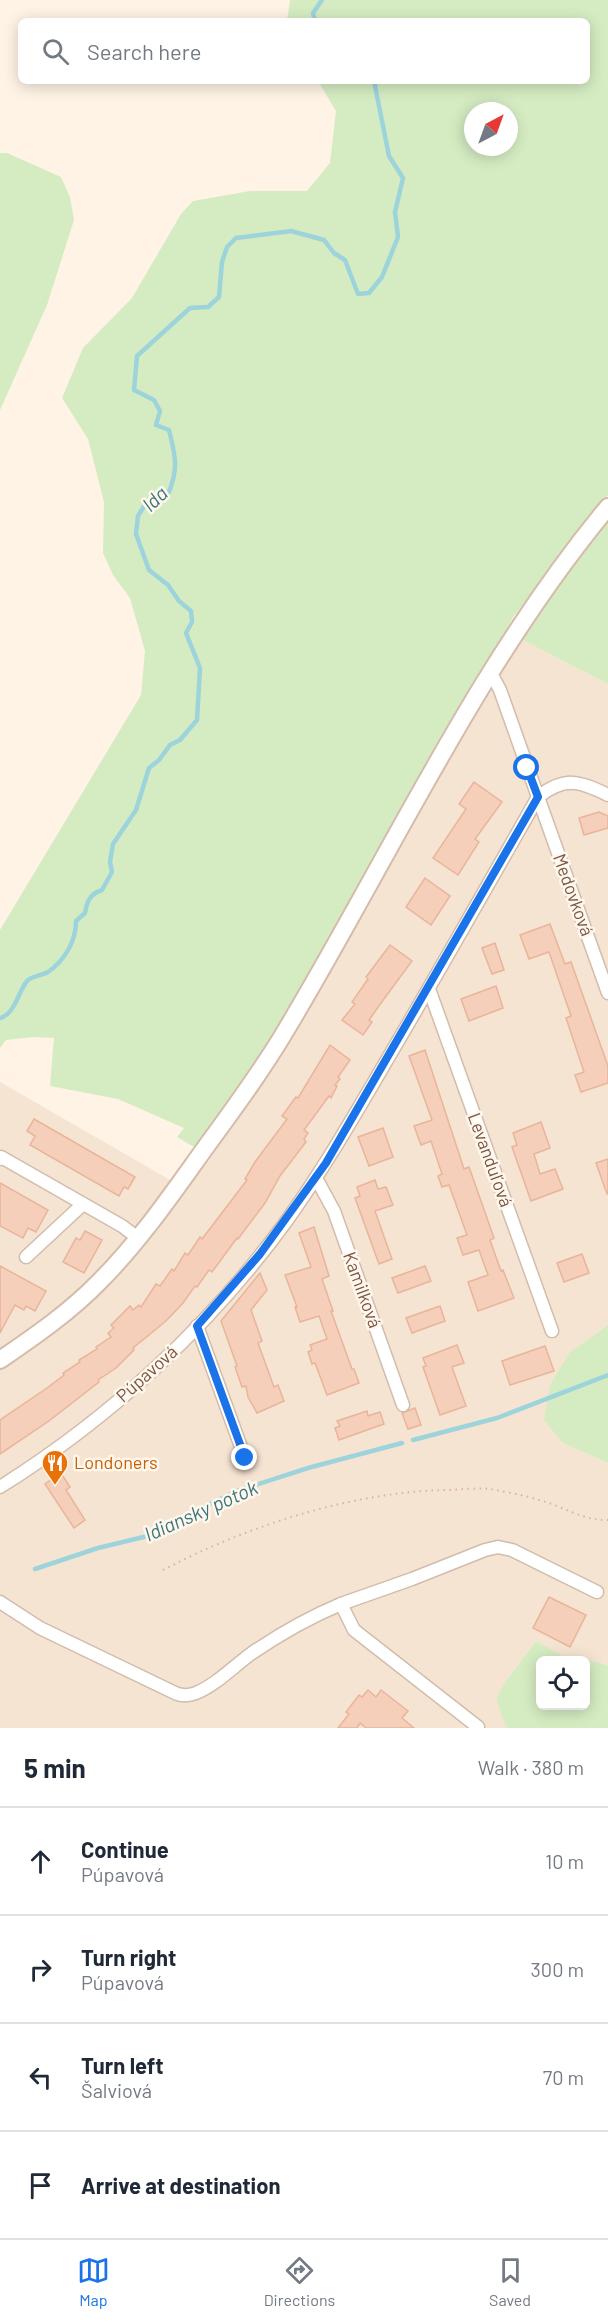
<!DOCTYPE html>
<html lang="en">
<head>
<meta charset="utf-8">
<style>
	:root { --surface:#fff; --page:#f2f2f3; --text:#1f2937; --muted:#747a83; --line:#e0e1e3; --accent:#1a73e8 }
	body { margin:0; font-family:Barlow,sans-serif; background:var(--page); color:var(--text) }
	.controls { position:absolute; right:18px; bottom:18px; display:grid; overflow:hidden; border-radius:9px; box-shadow:0 3px 15px #0003 }
	.controls button { width:54px; height:54px; display:grid; place-items:center; padding:0; border:0; border-bottom:2px solid var(--line); background:var(--surface); color:var(--text); font:30px sans-serif }
	.compass { position:absolute; left:464px; top:102px; width:54px; height:54px; border-radius:50%; background:var(--surface); box-shadow:0 3px 15px #0003; rotate:41deg }
	.stop { position:absolute; width:18px; height:18px; margin:-14px; border:4px solid #1a73e8; border-radius:50%; background:#fff }
	.stop.end { background:#1a73e8; border-color:#fff; box-shadow:0 2px 6px #0008 }
	.list { margin:0; padding:0; list-style:none }
	h2 { display:flex; justify-content:space-between; align-items:center; height:78px; margin:0; padding:0 24px; font-size:26px }
	h2 small { font-size:20px; font-weight:400; color:var(--muted) }
	.list li { display:grid; grid-template-columns:39px 1fr auto; gap:18px; align-items:center; box-sizing:border-box; height:108px; padding:0 24px; border-top:2px solid var(--line) }
	.list b { display:block; font-size:22px; white-space:nowrap }
	.list p { margin:0; font-size:20px; white-space:nowrap; color:var(--muted) }
	.list em { font-size:20px; font-style:normal; color:var(--muted) }
	.icon { flex:none; width:33px; height:33px; fill:none; stroke:currentColor; stroke-width:2; stroke-linecap:round; stroke-linejoin:round }
	.map { position:relative; flex:none; width:608px; height:1728px; overflow:hidden }
	.search { position:absolute; background:var(--surface); box-shadow:0 3px 15px #0003; left:18px; right:18px; top:18px; height:66px; display:flex; align-items:center; gap:15px; box-sizing:border-box; padding:0 21px; border-radius:9px; color:var(--muted); font-size:22px }
	.sheet { height:510px; background:var(--surface) }
	nav { display:flex; justify-content:space-around; align-items:center; box-sizing:border-box; height:84px; border-top:2px solid var(--line); background:var(--surface); font-size:16px; color:var(--muted) }
	nav a { display:grid; justify-items:center; gap:3px }
	nav .on { color:var(--accent) }
	.map>svg:first-child { display:block }
	.residential { fill:#f6e4d3 }
	.green { fill:#d5ecc2; fill-rule:evenodd }
	.lines { fill:none; stroke-linecap:round; stroke-linejoin:round }
	.stream { stroke:#9dd4db; stroke-width:4.5 }
	.building { fill:#f5cfba; stroke:#e9b49a; stroke-width:1.5 }
	.street-casing { stroke:#d2bcac; stroke-width:15 }
	.secondary-casing { stroke:#d5bbaa; stroke-width:20 }
	.path { stroke:#dab29d; stroke-width:2; stroke-dasharray:1.5 4.5; stroke-linecap:butt }
	.street { stroke:#fff; stroke-width:12 }
	.secondary { stroke:#fff; stroke-width:16 }
	.route { stroke:#1a73e8; stroke-width:8 }
	.labels { text-anchor:middle; stroke-width:5; stroke-linejoin:round; paint-order:stroke }
	.street-label { font-size:18px; fill:#785748; stroke:#fff7ec }
	.food-label { font-size:18px; fill:#c56008; stroke:#fff7ec; text-anchor:start }
	.water-label { font-size:20px; font-style:italic; fill:#3a767e; stroke:#fff7ec }
</style>
</head>
<body>
<div class="map">
<svg width="608" height="1728" viewBox="0 0 608 1728">
	<rect width="100%" height="100%" fill="#fef3e5"/>
	<path class="residential" d="M517,637L608,684V1325L570,1352L563,1443L608,1463V1665L589,1660H570L536,1641L505,1682L496,1698L508,1728H0V1082L179,1185Z"/>
	<g class="green">
		<path d="M290,0H608V495L514,616L282,1023L253,1068L196,1148L177,1137L184,1128L118,1099L50,1086L54,1038L34,1037L6,1040L0,1048V930L141,695L145,651L130,598L113,575L103,553L104,502L88,439L62,398L83,348L132,298L181,214L193,201L250,191H307L330,163L336,111L318,81H587V21H287ZM473,111H509V147H473Z"/>
		<path d="M0,153H7L61,177L70,197L74,220L47,305L0,410Z"/>
		<path d="M608,520V684L517,637Z"/>
		<path d="M608,1325V1463L563,1443L544,1420L550,1385L570,1352Z"/>
		<path d="M536,1641L570,1660H540V1706H586V1660H580H589L608,1665V1728H508L505,1725L496,1698L505,1682Z"/>
	</g>
	<g class="lines">
		<g class="stream">
			<path d="M315,21L313,13L322,0"/>
			<path d="M0,1018C15,1014 18,992 27,981C31,976 41,976 48,972C65,960 76,941 76,921L85,913C87,901 90,894 102,890L112,872L110,862L113,844L136,810L149,768L159,760L170,745L180,740L197,720L200,668L186,633L192,622L191,611L179,601L168,585L149,570L136,534L138,516L146,503L169,492C179,467 175,455 169,430L156,425L160,411L154,400L134,390L137,356L190,308L208,307L219,297L222,262L227,247L236,238L291,231L324,240L334,253L345,260L358,294L369,293L382,277L398,237L395,212L403,178L389,156L374,81"/>
			<path d="M413,1440L497,1418L608,1375"/>
			<path d="M35,1569L98,1548L160,1533L177,1526L206,1506L237,1491L308,1468L402,1443"/>
		</g>
	</g>
	<g class="building">
		<path d="M474,782L502,802L475,839L479,842L458,875L433,858L466,809L459,804Z"/>
		<path d="M599,812L608,816V828L584,835L579,818Z"/>
		<path d="M425,878L450,896L431,925L406,907Z"/>
		<path d="M550,924L565,964L571,962L608,1066V1083L581,1092L575,1075L584,1072L566,1018L571,1016L549,952L529,959L520,935Z"/>
		<path d="M495,943L504,970L492,974L482,948Z"/>
		<path d="M390,945L412,961L381,1003L369,1020L372,1022L363,1035L342,1020L355,1004L352,1002L368,979L366,977Z"/>
		<path d="M496,986L503,1008L469,1021L461,999Z"/>
		<path d="M330,1045L350,1060L338,1077L340,1079L335,1085L337,1086L331,1098L329,1096L304,1130L308,1133L304,1139L306,1142L280,1176L265,1203L238,1239L237,1238L212,1272L209,1270L197,1287L195,1286L183,1303L166,1321L133,1348L134,1350L116,1368L98,1380L99,1382L49,1421L0,1454V1420L47,1388L64,1375L63,1373L80,1362L79,1360L97,1349L96,1347L111,1337L108,1333L114,1328L111,1325L130,1306L133,1310L139,1305L141,1307L156,1284L160,1286L172,1269L174,1271L185,1253L188,1255L200,1237L202,1239L247,1180L245,1179L255,1162L287,1119L282,1116L296,1097L298,1098Z"/>
		<path d="M425,1050L464,1169L469,1167L487,1218L494,1238L490,1240L501,1271L503,1270L514,1298L478,1311L468,1282L488,1275L479,1250L463,1255L457,1238L467,1235L449,1185L442,1187L438,1176L442,1174L431,1141L421,1145L414,1126L432,1120L409,1056Z"/>
		<path d="M34,1119L135,1177L128,1189L124,1187L119,1196L30,1145L35,1136L27,1131Z"/>
		<path d="M541,1122L550,1148L534,1154L540,1174L555,1169L563,1189L531,1201L512,1147L517,1145L513,1133Z"/>
		<path d="M383,1128L393,1157L369,1166L358,1137Z"/>
		<path d="M608,1159V1193L607,1194L596,1163Z"/>
		<path d="M375,1180L378,1189L386,1187L393,1205L375,1211L392,1259L379,1264L355,1198L360,1196L357,1187Z"/>
		<path d="M0,1183L48,1210L36,1232L28,1228L23,1238L0,1226Z"/>
		<path d="M314,1227L329,1276L322,1279L333,1311H331L352,1369H354L359,1383L327,1395L315,1363L312,1364L308,1352L312,1350L310,1345L327,1339L319,1316L300,1322L295,1307H297L285,1275L311,1267L299,1233Z"/>
		<path d="M85,1231L102,1240L84,1273L63,1262L76,1238L80,1240Z"/>
		<path d="M582,1254L589,1273L564,1282L557,1263Z"/>
		<path d="M0,1266L46,1291L35,1311L26,1306L24,1310L15,1305L0,1333Z"/>
		<path d="M425,1266L431,1281L398,1293L392,1278Z"/>
		<path d="M260,1273L267,1290L251,1310L262,1341L258,1343L274,1387L278,1385L284,1401L257,1413L248,1397L246,1386L242,1387L235,1367L237,1366L221,1321Z"/>
		<path d="M440,1306L445,1321L412,1333L406,1318Z"/>
		<path d="M457,1345L464,1363L452,1367L466,1406L440,1415L423,1367L426,1366L423,1358Z"/>
		<path d="M545,1346L554,1371L510,1385L502,1361Z"/>
		<path d="M415,1408L421,1425L408,1429L402,1413Z"/>
		<path d="M367,1411L368,1416L380,1412L384,1424L339,1440L335,1428L340,1426L337,1421Z"/>
		<path d="M61,1473L70,1487L66,1490L85,1520L74,1528L45,1484Z"/>
		<path d="M549,1597L586,1615L570,1647L533,1628Z"/>
		<path d="M368,1690L376,1697L381,1690L408,1711L402,1718L414,1728H366L360,1723L357,1728H338L349,1714L346,1712L359,1695L362,1697Z"/>
	</g>
	<g class="lines">
		<g class="street-casing">
			<g id="street">
				<path d="M608,795C579,781 565,776 538,797L608,993"/>
				<path d="M429,989L552,1331"/>
				<path d="M0,1159L1,1157L122,1226L138,1238"/>
				<path d="M316,1178L334,1211L403,1405"/>
				<path d="M26,1257L83,1204"/>
				<path d="M197,1326L245,1458"/>
				<path d="M0,1487C110,1418 208,1328 285,1223C324,1169 357,1111 391,1053C441,968 489,883 538,797L500,690L491,673"/>
				<path d="M0,1602L40,1628L173,1692C180,1696 188,1696 196,1693C216,1685 234,1666 252,1653C280,1634 310,1617 341,1604L354,1630L478,1727"/>
				<path d="M341,1604L412,1579L485,1550L498,1547L512,1550L597,1592"/>
			</g>
		</g>
		<g class="secondary-casing">
			<path id="secondary" d="M0,1360C35,1336 70,1312 100,1281C141,1240 174,1191 208,1144C235,1107 263,1069 286,1030C391,855 477,665 608,507"/>
		</g>
		<path class="path" d="M163,1570C247,1526 354,1491 449,1490C463,1489 477,1488 490,1489C506,1492 524,1495 539,1500C563,1506 583,1521 608,1520"/>
		<use href="#street" class="street"/>
		<use href="#secondary" class="secondary"/>
	</g>
	<g class="lines">
		<path class="route" d="M245,1458L197,1326L260,1254L326,1163L538,797L527,768"/>
	</g>
	<defs>
		<g id="restaurant-pin" transform="scale(1.35)"><path d="M0 17L-7.5 6A9.5 9.5 0 1 1 7.5 6Z" fill="#e8710a" stroke="#fff7ec"/><path d="M-5-6h1v4h1v-4h1v4h1v-4h1v5L-1.5 .5V6h-2V.5L-5-1ZM5-6V6H3V1.5H1.5Q1.5-4 5-6Z" fill="#fff"/></g>
	</defs>
	<g fill-rule="evenodd">
		<use href="#restaurant-pin" x="55" y="1463"/>
	</g>
	<g class="labels">
		<g class="street-label">
			<text transform="translate(573 895) rotate(70)" y="6">Medovková</text>
			<text transform="translate(490 1160) rotate(70)" y="6">Levanduľová</text>
			<text transform="translate(362 1290) rotate(70)" y="6">Kamilková</text>
			<text transform="translate(147 1374) rotate(-42)" y="6">Púpavová</text>
		</g>
		<g class="food-label">
			<text x="74" y="1469">Londoners</text>
		</g>
		<g class="water-label">
			<text transform="translate(155 499) rotate(-43)" y="7">Ida</text>
			<text transform="translate(201 1511) rotate(-24)" y="7">Idiansky potok</text>
		</g>
	</g>
</svg>
<div class="controls">
<button><svg class="icon" aria-label="locate" viewBox="0 0 24 24"><circle cx="12" cy="12" r="6"/><path d="M12 2v4M12 18v4M2 12h4M18 12h4"/></svg></button>
</div>
<svg class="compass" viewBox="-18 -18 36 36"><path d="M0-13l5 13h-10z" fill="#e53935"/><path d="M0 13l5-13h-10z" fill="#747a83"/></svg>
<div class="stop" style="left:527px;top:768px"></div>
<div class="stop end" style="left:245px;top:1458px"></div>
<div class="search"><svg class="icon" aria-label="search" viewBox="0 0 24 24"><circle cx="10" cy="10" r="6"/><path d="M15 15l6 6"/></svg>Search here</div>
</div>
<section class="sheet">
<h2>5 min<small>Walk · 380 m</small></h2>
<ul class="list">
<li><svg class="icon" aria-label="ahead" viewBox="0 0 24 24"><path d="M12 20V5M6 11l6-6 6 6"/></svg><div><b>Continue</b><p>Púpavová</p></div><em>10 m</em></li>
<li><svg class="icon" aria-label="right" viewBox="0 0 24 24"><path d="M7 20v-9h11M14 6l5 5-5 5"/></svg><div><b>Turn right</b><p>Púpavová</p></div><em>300 m</em></li>
<li><svg class="icon" aria-label="left" viewBox="0 0 24 24"><path d="M17 20v-9H6M10 6l-5 5 5 5"/></svg><div><b>Turn left</b><p>Šalviová</p></div><em>70 m</em></li>
<li><svg class="icon" aria-label="arrive" viewBox="0 0 24 24"><path d="M6 21V4h12l-3 4 3 4H6"/></svg><div><b>Arrive at destination</b></div></li>
</ul>
</section>
<nav>
<a class="on"><svg class="icon" aria-label="map" viewBox="0 0 24 24"><path d="M3 6l6-2 6 2 6-2v14l-6 2-6-2-6 2zM9 4v14M15 6v14"/></svg>Map</a>
<a><svg class="icon" aria-label="directions" viewBox="0 0 24 24"><path d="M12 3l9 9-9 9-9-9zM9 14v-3h6M13 9l2 2-2 2"/></svg>Directions</a>
<a><svg class="icon" aria-label="saved" viewBox="0 0 24 24"><path d="M7 4h10v16l-5-4-5 4z"/></svg>Saved</a>
</nav>
</body>
</html>
